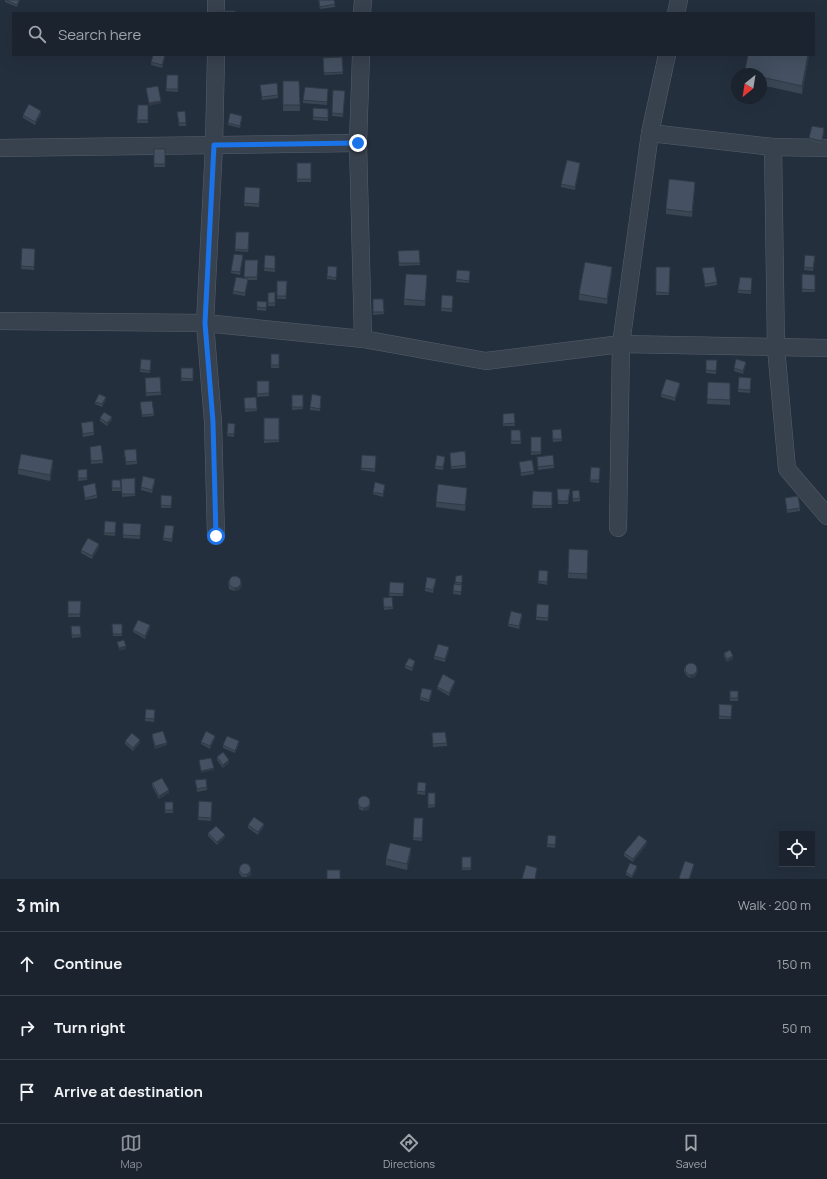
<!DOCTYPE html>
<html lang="en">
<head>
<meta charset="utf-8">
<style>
	:root { --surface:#1b232e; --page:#242b36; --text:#f1f3f6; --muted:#a0a4aa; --line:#39404a; --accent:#8c9099 }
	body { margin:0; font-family:Manrope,sans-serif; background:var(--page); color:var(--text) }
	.controls { position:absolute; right:12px; bottom:12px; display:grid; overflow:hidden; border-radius:0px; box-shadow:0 4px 16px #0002 }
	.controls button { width:36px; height:36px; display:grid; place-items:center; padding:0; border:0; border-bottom:1px solid var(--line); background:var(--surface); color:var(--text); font:20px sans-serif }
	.compass { position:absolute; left:731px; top:68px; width:36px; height:36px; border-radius:50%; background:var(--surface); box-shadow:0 4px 16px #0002; rotate:210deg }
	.stop { position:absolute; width:12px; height:12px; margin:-9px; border:3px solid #1a73e8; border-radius:50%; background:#fff }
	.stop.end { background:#1a73e8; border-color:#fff; box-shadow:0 1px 4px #0008 }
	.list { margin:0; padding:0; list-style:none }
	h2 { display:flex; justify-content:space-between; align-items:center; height:52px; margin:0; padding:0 16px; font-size:17px }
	h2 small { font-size:13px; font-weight:400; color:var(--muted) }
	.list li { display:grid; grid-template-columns:26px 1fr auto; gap:12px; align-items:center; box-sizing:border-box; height:64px; padding:0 16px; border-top:1px solid var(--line) }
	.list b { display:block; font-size:15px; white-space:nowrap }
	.list em { font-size:13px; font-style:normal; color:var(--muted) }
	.icon { flex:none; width:22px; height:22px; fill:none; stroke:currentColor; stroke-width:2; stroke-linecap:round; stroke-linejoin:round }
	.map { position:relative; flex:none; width:827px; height:879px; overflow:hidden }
	.search { position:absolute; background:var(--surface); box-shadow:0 4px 16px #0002; left:12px; right:12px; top:12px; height:44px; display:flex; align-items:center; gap:10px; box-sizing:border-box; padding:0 14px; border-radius:0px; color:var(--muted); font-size:15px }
	.sheet { height:244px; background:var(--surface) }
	nav { display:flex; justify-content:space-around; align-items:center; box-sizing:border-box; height:56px; border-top:1px solid var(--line); background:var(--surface); font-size:11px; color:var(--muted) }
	nav a { display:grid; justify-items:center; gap:2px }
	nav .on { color:var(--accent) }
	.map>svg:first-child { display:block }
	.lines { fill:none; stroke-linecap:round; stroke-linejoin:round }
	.street-casing { stroke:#565f6c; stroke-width:18 }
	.street { stroke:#38414e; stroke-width:17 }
	.wall { fill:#3b4654 }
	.shaded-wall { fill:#303945 }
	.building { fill:#455162; stroke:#303945 }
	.route { stroke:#1a73e8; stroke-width:5 }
</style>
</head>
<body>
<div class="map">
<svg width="827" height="879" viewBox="0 0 827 879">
	<rect width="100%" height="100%" fill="#242f3e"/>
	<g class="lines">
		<g class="street-casing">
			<g id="street">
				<path d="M216,13V0"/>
				<path d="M362,13L363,0"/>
				<path d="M676,13L679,0"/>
				<path d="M216,55L214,145L205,323L213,422L216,536"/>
				<path d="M361,55L358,143L363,339"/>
				<path d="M650,133L773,147L827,148"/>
				<path d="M773,147L776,348L787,469L827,516"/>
				<path d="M0,148L358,143"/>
				<path d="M0,321L205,323L363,339L486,361L621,344L827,348"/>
				<path d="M618,528L621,344L650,133L667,55"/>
			</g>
		</g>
		<use href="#street" class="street"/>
	</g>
	<g class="wall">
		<path d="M5,0H20L17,7L5,2Z"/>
		<path d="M318,0H334L335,7L320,9Z"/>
		<path d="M809,55L802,94L761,85V74Z"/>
		<path d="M342,57L343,74L324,75L323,58Z"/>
		<path d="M165,58L162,68L151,65V62Z"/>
		<path d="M167,75H178V92L166,91Z"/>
		<path d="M283,81H299L300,111H283Z"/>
		<path d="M260,85L278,95V98L262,100Z"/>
		<path d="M328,89L327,105L303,103V100Z"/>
		<path d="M333,90L345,91L343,117L332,116Z"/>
		<path d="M138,105H148V123H137Z"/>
		<path d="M313,108L328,109V121L313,120Z"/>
		<path d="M185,111L186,126H179L177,112Z"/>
		<path d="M41,114L35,125L23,118V115Z"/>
		<path d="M242,118L240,128L228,125V123Z"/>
		<path d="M824,131L822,144L809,141V138Z"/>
		<rect x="154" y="149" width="11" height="18"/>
		<rect x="297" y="163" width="14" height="19"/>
		<path d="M580,166L575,190L561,187V184Z"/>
		<path d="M245,187L260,188L259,207L244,206Z"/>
		<path d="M695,187L692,217L666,214V209Z"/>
		<path d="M236,232H249L248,252L235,251Z"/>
		<path d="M22,248L35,249L34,270L21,269Z"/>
		<path d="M419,250L420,265L399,266L398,251Z"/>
		<path d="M265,255L275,256V272L264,271Z"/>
		<path d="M243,258L240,275L231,273V271Z"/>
		<path d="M815,259L813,271L804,270V267Z"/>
		<path d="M245,260H258L257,280H248L245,296L233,294V291L244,279Z"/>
		<path d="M656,267H670L669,295H656Z"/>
		<path d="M702,268L717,282V285L705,287Z"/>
		<path d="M337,270L336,280L327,279V276Z"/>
		<path d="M457,270L470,271L469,283L456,282Z"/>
		<path d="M612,272L607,304L579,300V294Z"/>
		<path d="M802,274L815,275V292H802Z"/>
		<path d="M752,278L751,294L738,293V290Z"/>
		<path d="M427,280L425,306L404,305V299Z"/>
		<path d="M277,281H287L286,299H277Z"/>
		<path d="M275,292V306H268V293Z"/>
		<path d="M442,295L453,296L452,312L441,311Z"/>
		<path d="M373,299H383L384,314L373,315Z"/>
		<path d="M257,301L267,302L266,311L257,310Z"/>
		<rect x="271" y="354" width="8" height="14"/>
		<path d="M717,360L716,374L706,373V370Z"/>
		<path d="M151,362L150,373L140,372V369Z"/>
		<path d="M746,364L743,374L734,371V368Z"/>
		<rect x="181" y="368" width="12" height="13"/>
		<path d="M160,377L161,395L146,396L145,378Z"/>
		<path d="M751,378L750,393L738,392V389Z"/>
		<path d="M257,381H269V396L257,397Z"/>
		<path d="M708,382L730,383V405L707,404Z"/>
		<path d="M680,386L675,401L661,397V394Z"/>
		<path d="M292,395H303V409L292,410Z"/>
		<path d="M256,397L257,411L245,412L244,398Z"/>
		<path d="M321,399L320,411L310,410V407Z"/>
		<path d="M106,400L102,407L95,404V402Z"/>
		<path d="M140,405L154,414V416L142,417Z"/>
		<path d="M514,413L515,426H503V414Z"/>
		<path d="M100,418L112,420L107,426L100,421Z"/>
		<path d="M264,418H279V442L264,443Z"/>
		<path d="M81,423L94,432V435L83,437Z"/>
		<path d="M228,423L235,424L234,437L227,436Z"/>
		<path d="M561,429L562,441L553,442L552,433Z"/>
		<path d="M511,430H520L521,444H511Z"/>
		<path d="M531,437H541V454L531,455Z"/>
		<path d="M90,449L103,460V463L91,464Z"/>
		<path d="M124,453L137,461V464L126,465Z"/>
		<path d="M450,453L466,465V468L451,469Z"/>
		<path d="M362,455L376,456L375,472L361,470Z"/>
		<path d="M537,459L554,465V468L538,470Z"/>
		<path d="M445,460L443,470L435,469V466Z"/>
		<path d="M519,462L534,471V474L521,476Z"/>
		<path d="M53,466L50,481L18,474V469Z"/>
		<path d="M591,467L600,468L599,483L590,482Z"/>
		<path d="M87,469V480L78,481V470Z"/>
		<path d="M135,478V496L122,497L121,479Z"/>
		<path d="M112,480H120L121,491H112Z"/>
		<path d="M155,482L152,493L141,490V487Z"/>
		<path d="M83,486L97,495V498L85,500Z"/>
		<path d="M385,487L383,497L373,494V492Z"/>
		<path d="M557,489L570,492L568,504H558Z"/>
		<path d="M533,491L552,492V508H532Z"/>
		<path d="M572,491L580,498V501L573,502Z"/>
		<path d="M467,493L465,511L436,507V502Z"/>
		<path d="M161,495L172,496L171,508H161Z"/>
		<path d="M785,498L800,508V511L787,513Z"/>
		<path d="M105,521L116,522L115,536L104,535Z"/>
		<path d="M123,523L141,524L140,539L123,538Z"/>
		<path d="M174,529L172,542L163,540V538Z"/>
		<path d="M99,547L92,559L81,553V550Z"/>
		<path d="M588,556L587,579L568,578V573Z"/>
		<path d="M548,574L547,585L538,583V581Z"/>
		<path d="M462,575L461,595L453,594L454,584H455L456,576Z"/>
		<path d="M228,581L242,586L239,590L234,591L229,589Z"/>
		<path d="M390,582L404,583L403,596H389Z"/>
		<path d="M436,582L433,593L425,591V588Z"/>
		<path d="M392,597L393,609L384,610L383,601Z"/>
		<path d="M68,601H81L80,617H68Z"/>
		<path d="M549,608L548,621L536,620V617Z"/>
		<path d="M522,616L519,629L508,626V624Z"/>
		<path d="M112,624H122V636H113Z"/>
		<path d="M150,628L145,639L133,632V630Z"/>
		<path d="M71,629L81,635V637L72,638Z"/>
		<path d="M449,650L445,662L434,659V656Z"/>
		<path d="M724,653L733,659L727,662L724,656Z"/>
		<path d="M415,664L412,671L405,668V665Z"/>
		<path d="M684,668L698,671L695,677L690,678L686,675L684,671Z"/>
		<path d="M455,683L449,696L437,689V687Z"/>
		<rect x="730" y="691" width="8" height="10"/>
		<path d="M432,693L429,702L420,700V697Z"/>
		<path d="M732,705L731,719H719V716Z"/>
		<path d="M155,713L154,722L145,721V718Z"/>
		<path d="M152,734L167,745L155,749L152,737Z"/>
		<path d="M432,735L447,743V746L433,747Z"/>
		<path d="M215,738L210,749L201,744V742Z"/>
		<path d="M125,741L140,743L133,751L125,744Z"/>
		<path d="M239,744L235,753L223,748V745Z"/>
		<path d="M217,757L229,763L223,768L217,760Z"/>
		<path d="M195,780L207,787V790L197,792Z"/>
		<path d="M418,782L426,783L425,795L417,794Z"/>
		<path d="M152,783L169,793L159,799L152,786Z"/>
		<path d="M428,793H435V807L428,808Z"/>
		<path d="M199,801L212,802L211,821L198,820Z"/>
		<path d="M358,801L370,806L368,810L363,811L359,809Z"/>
		<rect x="165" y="802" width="8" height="11"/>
		<path d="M414,818H423L422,841L413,840Z"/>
		<path d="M248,825L264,826L258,835L248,828Z"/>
		<path d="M208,833L225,837L217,845L208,836Z"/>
		<path d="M556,839L555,848L547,847V844Z"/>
		<path d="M647,844L633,862L624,856V853Z"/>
		<path d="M411,853L407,870L386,865V859Z"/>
		<rect x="462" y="857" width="9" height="13"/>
		<path d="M637,869L632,878L626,875V872Z"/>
		<path d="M239,870L251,875L247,877H242L239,873Z"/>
	</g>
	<g class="shaded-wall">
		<path d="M165,55V58L162,68V65Z"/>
		<path d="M808,55H809V57L802,94V86Z"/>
		<path d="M161,101V103L149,106V103Z"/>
		<path d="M41,111V114L35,125V122Z"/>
		<path d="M580,163V166L575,190V187Z"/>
		<path d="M695,182V187L692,217V212Z"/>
		<path d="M612,267V272L607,304V299Z"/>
		<path d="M746,362V364L743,374V371Z"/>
		<path d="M680,383V386L675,401V398Z"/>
		<path d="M106,397V400L102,407V404Z"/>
		<path d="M112,417V420L107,426V423Z"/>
		<path d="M53,460V466L50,481V475Z"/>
		<path d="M467,488V493L465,511V505Z"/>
		<path d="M99,544V547L92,559V556Z"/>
		<path d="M242,583V586L239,590L234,591V589Z"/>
		<path d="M522,614V616L519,629V626Z"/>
		<path d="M150,625V628L145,639V636Z"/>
		<path d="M126,646V649L119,651V648Z"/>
		<path d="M449,647V650L445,662V659Z"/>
		<path d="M733,656V659L727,662V659Z"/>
		<path d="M415,661V664L412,671V668Z"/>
		<path d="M698,668V671L695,677L690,678V675Z"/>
		<path d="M455,681V683L449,696V693Z"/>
		<path d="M215,736V738L210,749V746Z"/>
		<path d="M140,740V743L133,751V748Z"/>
		<path d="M239,741V744L235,753V751Z"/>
		<path d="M167,743V745L155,749V746Z"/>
		<path d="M229,760V763L223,768V765Z"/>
		<path d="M214,768V770L201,773V771Z"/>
		<path d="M169,790V793L159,799V796Z"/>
		<path d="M370,803V806L368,810L363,811V808Z"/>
		<path d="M264,824V826L258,835V832Z"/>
		<path d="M225,835V837L217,845V842Z"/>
		<path d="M647,841V844L633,862V859Z"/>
		<path d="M411,848V853L407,870V864Z"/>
		<path d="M694,864V867L690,879H689Z"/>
		<path d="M637,866V869L632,878V876Z"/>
		<path d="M251,867V875L247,877V875Z"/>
	</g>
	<g class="building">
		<path d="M6,0H19L17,5Z"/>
		<path d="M319,0H334L335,4L320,7Z"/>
		<rect x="222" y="11" width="13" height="2"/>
		<path d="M153,55H165L162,65L151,62Z"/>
		<path d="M748,55H808L802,86L761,77V74H744Z"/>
		<path d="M342,57L343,72L324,73L323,58Z"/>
		<path d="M167,75H178V89H166Z"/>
		<path d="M283,81H299L300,105H283Z"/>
		<path d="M277,83L278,95L262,97L260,85Z"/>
		<path d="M158,86L161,101L149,103L146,88Z"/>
		<path d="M305,87L328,89L327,102L303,100Z"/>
		<path d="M333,90L345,91L343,114L332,113Z"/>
		<path d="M29,104L41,111L35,122L23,115Z"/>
		<path d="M138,105H148V120H137Z"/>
		<path d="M313,108L328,109V118L313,117Z"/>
		<path d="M185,111L186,123H179L177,112Z"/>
		<path d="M230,113L242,116L240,126L228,123Z"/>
		<path d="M812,126L824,128L822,141L809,138Z"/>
		<rect x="154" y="149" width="11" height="15"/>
		<path d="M567,160L580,163L575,187L561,184Z"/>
		<rect x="297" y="163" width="14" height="16"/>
		<path d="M669,179L695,182L692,212L666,209Z"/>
		<path d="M245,187L260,188L259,204L244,203Z"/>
		<path d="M236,232H249L248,250L235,249Z"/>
		<path d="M22,248L35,249L34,267L21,266Z"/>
		<path d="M419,250L420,263H399L398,251Z"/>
		<path d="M234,254L243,255L240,272L231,271Z"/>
		<path d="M265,255L275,256V269L264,268Z"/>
		<path d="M805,255L815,256L813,268L804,267Z"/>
		<path d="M245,260H258L257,277H244Z"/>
		<path d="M585,262L612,267L607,299L579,294Z"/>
		<path d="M328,266L337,267L336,278L327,276Z"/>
		<path d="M656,267H670L669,293L656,292Z"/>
		<path d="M714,267L717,282L705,284L702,268Z"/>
		<path d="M457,270L470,271L469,281L456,279Z"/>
		<path d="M406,274L427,275L425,301L404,299Z"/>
		<path d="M802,274L815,275V290L802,289Z"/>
		<path d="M236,277L248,279L245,293L233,291Z"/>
		<path d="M740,277L752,278L751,291L738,290Z"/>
		<path d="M277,281H287L286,296H277Z"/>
		<path d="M275,292V303H268V293Z"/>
		<path d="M442,295L453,296L452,309L441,308Z"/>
		<path d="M373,299H383L384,312H373Z"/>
		<path d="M257,301L267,302L266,308L257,307Z"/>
		<rect x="271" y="354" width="8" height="11"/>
		<path d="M141,359L151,360L150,371L140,369Z"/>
		<path d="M736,359L746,362L743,371L734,368Z"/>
		<path d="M706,360H717L716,371L706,370Z"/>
		<path d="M181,368H193V379L181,378Z"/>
		<path d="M160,377L161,392L146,393L145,378Z"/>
		<path d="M739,377L751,378L750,390L738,389Z"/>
		<path d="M666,379L680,383L675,398L661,394Z"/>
		<path d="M257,381H269V393L257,394Z"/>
		<path d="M708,382L730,383V400L707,399Z"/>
		<path d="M99,394L106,397L102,404L95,402Z"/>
		<path d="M312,394L321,396L320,409L310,407Z"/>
		<rect x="292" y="395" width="11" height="12"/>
		<path d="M256,397L257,409H245L244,398Z"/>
		<path d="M152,401L154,414L142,415L140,402Z"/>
		<path d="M104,412L112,417L107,423L100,418Z"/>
		<path d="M514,413L515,423L503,424V414Z"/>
		<rect x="264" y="418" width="15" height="22"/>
		<path d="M93,421L94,432L83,434L81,423Z"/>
		<path d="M228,423L235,424L234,434H227Z"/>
		<path d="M561,429L562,439H553L552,430Z"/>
		<path d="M511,430H520L521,441H511Z"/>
		<rect x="531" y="437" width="10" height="15"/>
		<path d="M101,445L103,460L91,461L90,447Z"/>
		<path d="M136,449L137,461L126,462L124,450Z"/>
		<path d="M465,451L466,465L451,467L450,453Z"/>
		<path d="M21,454L53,460L50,475L18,469Z"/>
		<path d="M362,455L376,456L375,469L361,468Z"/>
		<path d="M437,455L445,457L443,467L435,466Z"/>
		<path d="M553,455L554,465L538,467L537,457Z"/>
		<path d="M532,460L534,471L521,473L519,462Z"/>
		<path d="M591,467L600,468L599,480H590Z"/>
		<path d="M87,469V478H78V470Z"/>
		<path d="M143,476L155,479L152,490L141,487Z"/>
		<path d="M135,478V494H122L121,479Z"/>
		<path d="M112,480H120L121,488H112Z"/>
		<path d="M375,482L385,485L383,494L373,492Z"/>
		<path d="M95,483L97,495L85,498L83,486Z"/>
		<path d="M438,484L467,488L465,505L436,502Z"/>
		<path d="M557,489H570L568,501H558Z"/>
		<path d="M579,490L580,498L573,499L572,491Z"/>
		<path d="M533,491L552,492V506L532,505Z"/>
		<path d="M161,495L172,496L171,506L161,505Z"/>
		<path d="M798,496L800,508L787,510L785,498Z"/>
		<path d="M105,521L116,522L115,533H104Z"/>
		<path d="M123,523L141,524L140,536L123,535Z"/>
		<path d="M165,525L174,526L172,539L163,538Z"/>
		<path d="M88,538L99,544L92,556L81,550Z"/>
		<path d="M569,549L588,550L587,574L568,573Z"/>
		<path d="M539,570L548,571L547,582L538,581Z"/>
		<path d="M462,575V583L455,582L456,576Z"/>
		<circle cx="235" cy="582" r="6"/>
		<path d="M427,577L436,579L433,590L425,588Z"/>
		<path d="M390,582L404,583L403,594L389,593Z"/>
		<path d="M454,584L462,585L461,592L453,591Z"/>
		<path d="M392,597L393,607H384L383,598Z"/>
		<path d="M68,601H81L80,614H68Z"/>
		<path d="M537,604L549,605L548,618L536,617Z"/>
		<path d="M511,611L522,614L519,626L508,624Z"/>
		<path d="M138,620L150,625L145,636L133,630Z"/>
		<path d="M112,624H122V634H113Z"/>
		<path d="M71,626H80L81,635H72Z"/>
		<path d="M124,640L126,646L119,648L117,642Z"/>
		<path d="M438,644L449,647L445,659L434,656Z"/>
		<path d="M730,650L733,656L727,659L724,653Z"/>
		<path d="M409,658L415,661L412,668L405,665Z"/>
		<circle cx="691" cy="669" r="6"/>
		<path d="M443,674L455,681L449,693L437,687Z"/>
		<path d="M422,688L432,690L429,700L420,697Z"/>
		<rect x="730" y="691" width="8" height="7"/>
		<path d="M719,704L732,705L731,717L719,716Z"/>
		<path d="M146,709L155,710L154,719L145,718Z"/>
		<path d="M163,731L167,743L155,746L152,734Z"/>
		<path d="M206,731L215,736L210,746L201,742Z"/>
		<path d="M445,732L447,743L433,744L432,733Z"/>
		<path d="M132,733L140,740L133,748L125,741Z"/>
		<path d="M227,736L239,741L235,751L223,745Z"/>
		<path d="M223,752L229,760L223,765L217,757Z"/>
		<path d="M211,758L214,768L201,771L199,760Z"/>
		<path d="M162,778L169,790L159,796L152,783Z"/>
		<path d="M206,779L207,787L197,789L195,780Z"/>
		<path d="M418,782L426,783L425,792L417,791Z"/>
		<rect x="428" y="793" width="7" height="12"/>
		<circle cx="364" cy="802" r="6"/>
		<path d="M199,801L212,802L211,818L198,817Z"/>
		<rect x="165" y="802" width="8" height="8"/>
		<path d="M254,817L264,824L258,832L248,825Z"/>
		<path d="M414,818H423L422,838H413Z"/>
		<path d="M216,826L225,835L217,842L208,833Z"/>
		<path d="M548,835L556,836L555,845L547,844Z"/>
		<path d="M639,835L647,841L633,859L624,853Z"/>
		<path d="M390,843L411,848L407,864L386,859Z"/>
		<rect x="462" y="857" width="9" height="11"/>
		<path d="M685,861L694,864L689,879H681L679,878Z"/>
		<path d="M630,863L637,866L632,876L626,872Z"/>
		<circle cx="245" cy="869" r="5.5"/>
		<path d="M526,865L537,868L535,879H522Z"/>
		<rect x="327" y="870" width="13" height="9"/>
	</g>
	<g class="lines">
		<path class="route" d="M216,536L213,422L205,323L214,145L358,143"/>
	</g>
</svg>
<div class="controls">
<button><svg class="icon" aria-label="locate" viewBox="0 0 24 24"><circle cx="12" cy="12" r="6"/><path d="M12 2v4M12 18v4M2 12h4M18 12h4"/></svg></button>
</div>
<svg class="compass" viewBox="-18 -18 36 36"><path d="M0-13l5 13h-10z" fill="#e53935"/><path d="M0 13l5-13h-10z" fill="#a0a4aa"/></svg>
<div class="stop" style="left:216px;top:536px"></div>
<div class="stop end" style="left:358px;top:143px"></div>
<div class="search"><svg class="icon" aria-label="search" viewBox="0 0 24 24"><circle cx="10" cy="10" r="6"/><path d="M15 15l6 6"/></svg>Search here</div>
</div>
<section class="sheet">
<h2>3 min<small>Walk · 200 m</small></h2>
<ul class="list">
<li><svg class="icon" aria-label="ahead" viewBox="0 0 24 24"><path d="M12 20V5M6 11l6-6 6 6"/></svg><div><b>Continue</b></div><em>150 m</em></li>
<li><svg class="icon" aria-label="right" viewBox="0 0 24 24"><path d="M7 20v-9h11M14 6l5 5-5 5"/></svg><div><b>Turn right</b></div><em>50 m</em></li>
<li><svg class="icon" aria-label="arrive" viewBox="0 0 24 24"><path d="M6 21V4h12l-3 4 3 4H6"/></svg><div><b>Arrive at destination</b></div></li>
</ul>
</section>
<nav>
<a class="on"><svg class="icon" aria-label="map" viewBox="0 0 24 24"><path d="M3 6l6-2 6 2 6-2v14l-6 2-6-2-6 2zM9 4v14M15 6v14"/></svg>Map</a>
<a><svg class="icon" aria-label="directions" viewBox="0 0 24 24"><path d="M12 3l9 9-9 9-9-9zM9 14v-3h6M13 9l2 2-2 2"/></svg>Directions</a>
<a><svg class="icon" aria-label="saved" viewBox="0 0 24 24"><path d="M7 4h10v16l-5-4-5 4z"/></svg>Saved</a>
</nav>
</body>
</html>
